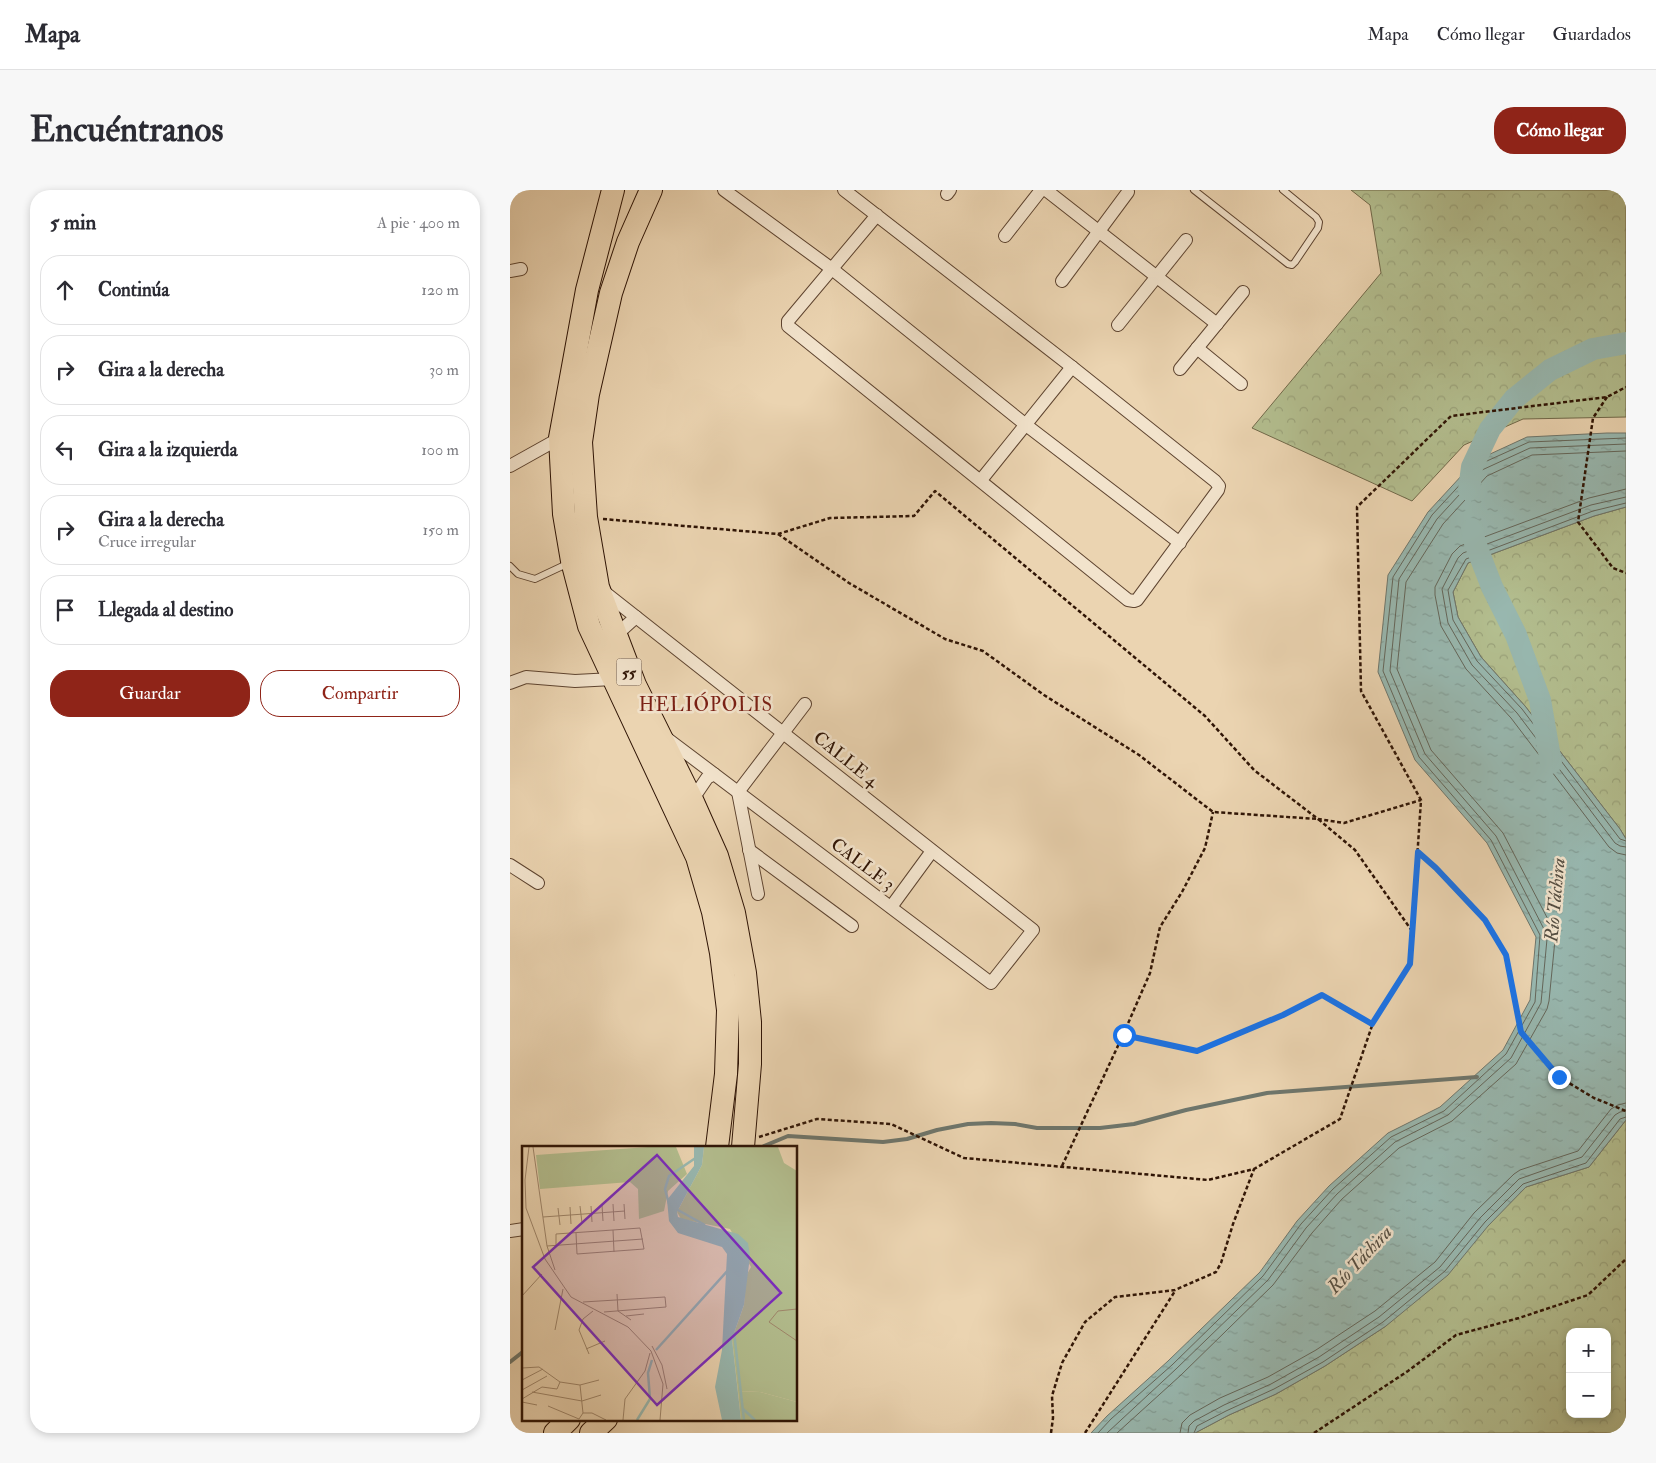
<!DOCTYPE html>
<html lang="es">
<head>
<meta charset="utf-8">
<style>
	:root { --surface:#fff; --page:#f7f7f7; --text:#2b2b33; --muted:#7c7c81; --line:#e1e1e2; --accent:#8f2418 }
	body { margin:0; font-family:"IM FELL Double Pica",serif; background:var(--page); color:var(--text) }
	.controls { position:absolute; right:15px; bottom:15px; display:grid; overflow:hidden; border-radius:10px; box-shadow:0 2px 8px #0003 }
	.controls button { width:45px; height:45px; display:grid; place-items:center; padding:0; border:0; border-bottom:1px solid var(--line); background:var(--surface); color:var(--text); font:25px sans-serif }
	.stop { position:absolute; width:15px; height:15px; margin:-11px; border:4px solid #1a73e8; border-radius:50%; background:#fff }
	.stop.end { background:#1a73e8; border-color:#fff; box-shadow:0 1px 5px #0008 }
	.list { margin:0; padding:0; list-style:none }
	h2 { display:flex; justify-content:space-between; align-items:center; height:65px; margin:0; padding:0 20px; font-size:21px }
	h2 small { font-size:16px; font-weight:400; color:var(--muted) }
	.list li { display:grid; grid-template-columns:32px 1fr auto; gap:15px; align-items:center; box-sizing:border-box; height:70px; margin:0 10px 10px; padding:0 10px; border:1px solid var(--line); border-radius:20px }
	.list b { display:block; font-size:19px; white-space:nowrap }
	.list p { margin:0; font-size:16px; white-space:nowrap; color:var(--muted) }
	.list em { font-size:16px; font-style:normal; color:var(--muted) }
	.actions { display:flex; gap:10px; padding:15px 20px }
	.actions a { flex:1; padding:11px 0; border:1px solid var(--accent); border-radius:20px; text-align:center; font-size:18px; color:var(--accent) }
	.actions .main { background:var(--accent); color:#fff }
	.icon { flex:none; width:28px; height:28px; fill:none; stroke:currentColor; stroke-width:2; stroke-linecap:round; stroke-linejoin:round }
	.map { position:relative; flex:none; width:1116px; height:1243px; overflow:hidden; border-radius:20px }
	header { display:flex; align-items:center; gap:30px; box-sizing:border-box; height:70px; padding:0 25px; background:var(--surface); border-bottom:1px solid var(--line) }
	header strong { font-size:24px }
	nav { display:flex; gap:28px; margin-inline-start:auto; font-size:18px }
	.intro { display:flex; align-items:center; justify-content:space-between; box-sizing:border-box; height:120px; padding:0 30px }
	h1 { margin:0; font-size:35px }
	.button { padding:12px 22px; border-radius:20px; background:var(--accent); color:#fff; font-size:18px; font-weight:700 }
	main { display:flex; gap:30px; padding:0 30px }
	aside { flex:1; background:var(--surface); border-radius:20px; box-shadow:0 2px 8px #0003 }
	.map>svg:first-child { display:block }
	.forest { fill:url(#forest-crowns); stroke:#71694a; fill-rule:evenodd }
	.water { fill:url(#water-ripples); stroke:#6e766c }
	.lines { fill:none; stroke-linecap:round; stroke-linejoin:round }
	.shore { stroke:#64665a; stroke-width:1 }
	.stream { stroke:#6e766c; stroke-width:4 }
	.river { stroke:#98b8b0; stroke-width:22 }
	.lane-casing { stroke:#5e4430; stroke-width:8 }
	.street-casing { stroke:#5e4430; stroke-width:14 }
	.highway-casing { stroke:#2f1405; stroke-width:24 }
	.path { stroke:#2f1405; stroke-width:2.5; stroke-dasharray:4 2.5; stroke-linecap:butt }
	.lane { stroke:#f2e3cc; stroke-width:6 }
	.street { stroke:#f2e3cc; stroke-width:12 }
	.highway { stroke:#ebd4b1; stroke-width:22 }
	.route { stroke:#1a73e8; stroke-width:6 }
	.labels { text-anchor:middle; stroke-width:5; stroke-linejoin:round; paint-order:stroke }
	.shield { fill:#f2e3cc; stroke:#6a5241; stroke-width:1 }
	.shield-label { font-size:16px; font-weight:bold; fill:#2f1405 }
	.street-label { font-size:18px; fill:#2f1405; stroke:#f2e3cc }
	.neighbourhood-label { font-size:19px; letter-spacing:1px; fill:#7a1f14; stroke:#f2e3cc }
	.water-label { font-size:19px; font-style:italic; fill:#544d41; stroke:#f2e3cc }
	.inset-river { fill:none; stroke:#98b8b0; stroke-width:2.5 }
	.inset-road { fill:none; stroke:#a0876c; stroke-width:1 }
	.view { fill:#7b2cbf; fill-opacity:0.15; stroke:#7b2cbf; stroke-width:2.5 }
	.inset-edge { fill:none; stroke:#2f1405; stroke-width:2.5 }
</style>
</head>
<body>
<header>
<strong>Mapa</strong>
<nav><a>Mapa</a><a>Cómo llegar</a><a>Guardados</a></nav>
</header>
<div class="intro"><h1>Encuéntranos</h1><a class="button">Cómo llegar</a></div>
<main>
<aside>
<h2>5 min<small>A pie · 400 m</small></h2>
<ul class="list">
<li><svg class="icon" aria-label="ahead" viewBox="0 0 24 24"><path d="M12 20V5M6 11l6-6 6 6"/></svg><div><b>Continúa</b></div><em>120 m</em></li>
<li><svg class="icon" aria-label="right" viewBox="0 0 24 24"><path d="M7 20v-9h11M14 6l5 5-5 5"/></svg><div><b>Gira a la derecha</b></div><em>30 m</em></li>
<li><svg class="icon" aria-label="left" viewBox="0 0 24 24"><path d="M17 20v-9H6M10 6l-5 5 5 5"/></svg><div><b>Gira a la izquierda</b></div><em>100 m</em></li>
<li><svg class="icon" aria-label="right" viewBox="0 0 24 24"><path d="M7 20v-9h11M14 6l5 5-5 5"/></svg><div><b>Gira a la derecha</b><p>Cruce irregular</p></div><em>150 m</em></li>
<li><svg class="icon" aria-label="arrive" viewBox="0 0 24 24"><path d="M6 21V4h12l-3 4 3 4H6"/></svg><div><b>Llegada al destino</b></div></li>
</ul>
<div class="actions"><a class="main">Guardar</a><a>Compartir</a></div>
</aside>
<div class="map">
<svg width="1116" height="1243" viewBox="0 0 1116 1243">
	<defs>
		<pattern id="forest-crowns" width="20" height="18" patternUnits="userSpaceOnUse" patternTransform="scale(1.25)"><rect width="20" height="18" fill="#b3be8f"/><path d="M2 6a3 3 0 1 1 6 0M12 15a3 3 0 1 1 6 0" fill="none" stroke="#9aa27a"/></pattern>
		<pattern id="water-ripples" width="26" height="14" patternUnits="userSpaceOnUse" patternTransform="scale(1.25)"><rect width="26" height="14" fill="#98b8b0"/><path d="M2 4q2-2 4 0t4 0M15 11q2-2 4 0t4 0" fill="none" stroke="#839d96"/></pattern>
	</defs>
	<rect width="100%" height="100%" fill="#ebd4b1"/>
	<filter id="stains"><feTurbulence type="fractalNoise" baseFrequency=".004" numOctaves="4"/><feColorMatrix values="0 0 0 0 .2 0 0 0 0 .09 0 0 0 0 .02 0 0 0 .5 -.17"/></filter>
	<radialGradient id="worn" r=".72"><stop offset=".6" stop-color="#630" stop-opacity="0"/><stop offset="1" stop-color="#630" stop-opacity=".3"/></radialGradient>
	<g class="forest">
		<path d="M841,0H1116V227L1013,229L954,255L902,311L742,238L871,83L860,15Z"/>
		<path d="M1116,317V649L1110,639L1015,516L971,467L948,427L943,402L958,373L1084,326Z"/>
		<path d="M1116,930V1243H685L719,1225L766,1204L815,1176L876,1136L1016,997L1079,977ZM1060,1142H1097V1224H1060Z"/>
	</g>
	<path class="water" d="M1097,243H1116V317L1084,326L958,373L943,402L948,427L971,467L1015,516L1110,639L1116,649V930L1079,977L1016,997L978,1036L938,1085L876,1136L815,1176L766,1204L719,1225L685,1243H581L597,1226L658,1171L750,1082L787,1031L819,996L878,943L930,917L993,860L1020,810L1026,747L977,653L905,570L868,482L878,385L918,322L965,271L1017,247Z"/>
	<g class="lines">
		<g class="shore">
			<path d="M1116,299L1079,308L950,356L942,364L925,397V405L931,436L956,479L1001,528L1099,657L1107,663L1116,665"/>
			<path d="M1116,307L1081,315L953,363L948,368L932,399L938,433L962,475L1007,523L1105,653L1110,656L1116,657"/>
			<path d="M1116,313L1083,321L956,369L938,400L943,430L967,471L1012,519L1110,649L1116,651"/>
			<path d="M588,1243L601,1229L662,1175L753,1086L791,1034L823,999L881,947L934,921L996,864L1025,812L1030,745L981,650L909,567L873,481L883,387L922,325L968,275L1019,252L1116,248"/>
			<path d="M597,1243L666,1179L758,1090L796,1038L827,1004L885,952L938,925L1001,868L1031,813L1037,749L1036,743L986,646L915,564L880,481L889,389L927,329L972,280L1020,258L1116,254"/>
			<path d="M607,1243L671,1185L763,1095L802,1043L832,1009L889,958L942,931L1006,874L1037,819L1039,811L1045,750L1043,739L993,643L921,560L887,479L896,392L933,334L977,286L1022,265L1116,261"/>
			<path d="M670,1243L672,1233L680,1225L710,1208L758,1187L806,1160L865,1121L925,1072L964,1023L1004,984L1010,980L1068,961L1101,919L1108,915L1116,913"/>
			<path d="M678,1243L679,1236L684,1231L714,1215L761,1194L809,1167L869,1127L930,1077L970,1028L1009,989L1072,967L1105,925L1110,922L1116,921"/>
			<path d="M684,1243L687,1236L716,1221L764,1199L813,1172L873,1132L935,1081L975,1032L1013,994L1076,973L1110,929L1116,927"/>
		</g>
		<g class="stream">
			<path d="M252,957L278,946L373,952L397,949L427,940L458,934L481,933L505,934L527,938H590L624,934L676,920L757,903L967,887"/>
			<path d="M0,1172L14,1161"/>
		</g>
		<g class="river">
			<path d="M959,300L962,277L980,239L1004,209L1040,180L1083,159L1116,153"/>
			<path d="M962,339L965,353L982,397L1006,445L1030,510L1041,573"/>
		</g>
		<g class="lane-casing">
			<g id="lane">
				<path d="M684,0L778,74L782,75L785,72L808,38L809,32L806,27L773,0"/>
				<path d="M0,376L8,384L25,389L59,373"/>
			</g>
		</g>
		<g class="street-casing">
			<g id="street">
				<path d="M214,0L322,79L516,235L670,353"/>
				<path d="M334,0L562,177L705,291L709,296L708,300L627,410L624,411L618,410L278,136V131L367,25"/>
				<path d="M536,0L707,134"/>
				<path d="M437,4L440,0"/>
				<path d="M495,46L531,0"/>
				<path d="M0,81L11,79"/>
				<path d="M552,91L618,2"/>
				<path d="M608,135L676,50"/>
				<path d="M687,158L731,194"/>
				<path d="M670,179L733,102"/>
				<path d="M0,276L50,248"/>
				<path d="M471,290L562,177"/>
				<path d="M93,401L523,740L481,793L155,547"/>
				<path d="M106,445L126,427"/>
				<path d="M0,493L16,487L65,491L103,489"/>
				<path d="M182,610L197,588L204,584"/>
				<path d="M239,660L342,736"/>
				<path d="M0,675L28,693"/>
				<path d="M248,704L228,602L295,514"/>
				<path d="M381,717L422,661"/>
				<path d="M0,1041L14,1039"/>
			</g>
		</g>
		<g class="highway-casing">
			<g id="highway">
				<path d="M103,0L77,100L50,248L54,324L62,371L79,436L187,667L203,722L211,763L218,820L216,884L207,957"/>
				<path d="M141,0L118,52L101,103L78,204L71,252L76,327L88,397L106,445L125,495L182,610L207,666L224,723L235,783L240,832V874L233,957"/>
				<path d="M45,1243L59,1229"/>
				<path d="M81,1243L96,1229"/>
			</g>
		</g>
		<g class="path">
			<path d="M1097,207L1083,228L1068,332L1103,378L1116,383"/>
			<path d="M93,329L268,344L320,328L404,326L425,301L695,526L744,580L808,629L834,633L911,610"/>
			<path d="M268,344L339,393L435,449L473,461L534,505L629,565L703,622L808,629L845,660L902,741"/>
			<path d="M908,662L926,678L975,730L996,765L1011,842L1049,887L1084,908L1116,921"/>
			<path d="M613,845L640,783L650,737L672,702L695,658L703,622"/>
			<path d="M249,947L307,929L381,934L454,968L698,990L744,979L830,929L864,830L900,774L911,610L851,501L847,317L941,226L1097,207L1116,197"/>
			<path d="M552,976L613,845L687,861L773,825L812,805L862,834"/>
			<path d="M541,1243L543,1228L542,1206L552,1173L575,1132L605,1107L665,1100L706,1082L711,1073L723,1034L744,979"/>
			<path d="M575,1243L665,1101"/>
			<path d="M804,1243L898,1181L946,1145L1009,1128L1078,1105L1116,1069"/>
		</g>
		<use href="#lane" class="lane"/>
		<use href="#street" class="street"/>
		<use href="#highway" class="highway"/>
	</g>
	<g class="lines">
		<path class="route" d="M614,845L687,861L773,825L812,805L862,834L900,774L908,662L926,678L975,730L996,765L1011,842L1049,887"/>
	</g>
	<g class="labels">
		<rect class="shield" x="106.5" y="468.5" width="25" height="27" rx="4"/>
		<g class="shield-label">
			<text x="119" y="488">55</text>
		</g>
		<g class="street-label">
			<text transform="translate(336 569) rotate(39)" y="6">CALLE 4</text>
			<text transform="translate(353 674) rotate(37)" y="6">CALLE 3</text>
		</g>
		<g class="neighbourhood-label">
			<text x="196" y="521">HELIÓPOLIS</text>
		</g>
		<g class="water-label">
			<text transform="translate(1044 710) rotate(-85)" y="7">Río Táchira</text>
			<text transform="translate(849 1069) rotate(-47)" y="7">Río Táchira</text>
		</g>
	</g>
	<g transform="translate(12 956)">
		<rect width="275" height="275" fill="#ebd4b1"/>
		<path d="M216,245L238,246L275,256V274H219Z" fill="#b3be8f"/>
		<path d="M126,1H154L165,28L146,45L142,65L117,73L116,43L108,36L18,43L14,9ZM182,1H256L262,17L275,25V256L238,246L216,245L210,193L222,159L224,130L229,121L208,83L159,73L155,66L180,19Z" fill="#b3be8f"/>
		<path d="M172,1H182L180,19L155,66L156,71L216,88L226,97L228,110L222,159L210,193L219,274H200L193,241L200,204L205,108L200,101L156,87L147,75L145,54L172,20Z" fill="#98b8b0"/>
		<path class="inset-river" d="M147,58L143,43L147,30L175,11M154,63L183,79M212,186L222,274M134,204L208,122M220,262L233,274M115,274L128,253L126,227L130,214"/>
		<path class="inset-road" d="M7,1L3,34L4,62L23,113L49,151L106,181L129,205L141,238L138,274M11,1L25,100L33,124M91,58L92,75M102,58L103,73M80,59L81,75M58,60L60,77M69,60L70,76M48,61L49,78M36,62L38,79M21,71L103,65M91,84L92,106M34,99V88L91,84L118,82L122,103L55,108L54,87M25,100L121,93M95,148L96,165L109,174M0,150L20,128M61,156L143,151L144,161L82,166M275,163L256,165L247,176L275,195M104,170L122,168M33,184L41,143M130,200L140,219L145,243M64,203L83,195M67,208L57,184L61,173L71,165M0,222L17,221L38,236L58,239L77,234M0,234L21,223M0,244L25,230M10,246L60,255L79,249M0,253L20,241L35,243L38,236M0,256L15,259M26,260L57,273L61,267L58,239M61,267H70L84,274M101,274L103,253L123,225L128,207"/>
		<path class="view" d="M135,9L259,147L135,259L11,121Z"/>
		<rect width="275" height="275" class="inset-edge"/>
	</g>
	<rect width="100%" height="100%" filter="url(#stains)"/>
	<rect width="100%" height="100%" fill="url(#worn)"/>
</svg>
<div class="controls">
<button>+</button>
<button>−</button>
</div>
<div class="stop" style="left:614px;top:845px"></div>
<div class="stop end" style="left:1049px;top:887px"></div>
</div>
</main>
</body>
</html>
